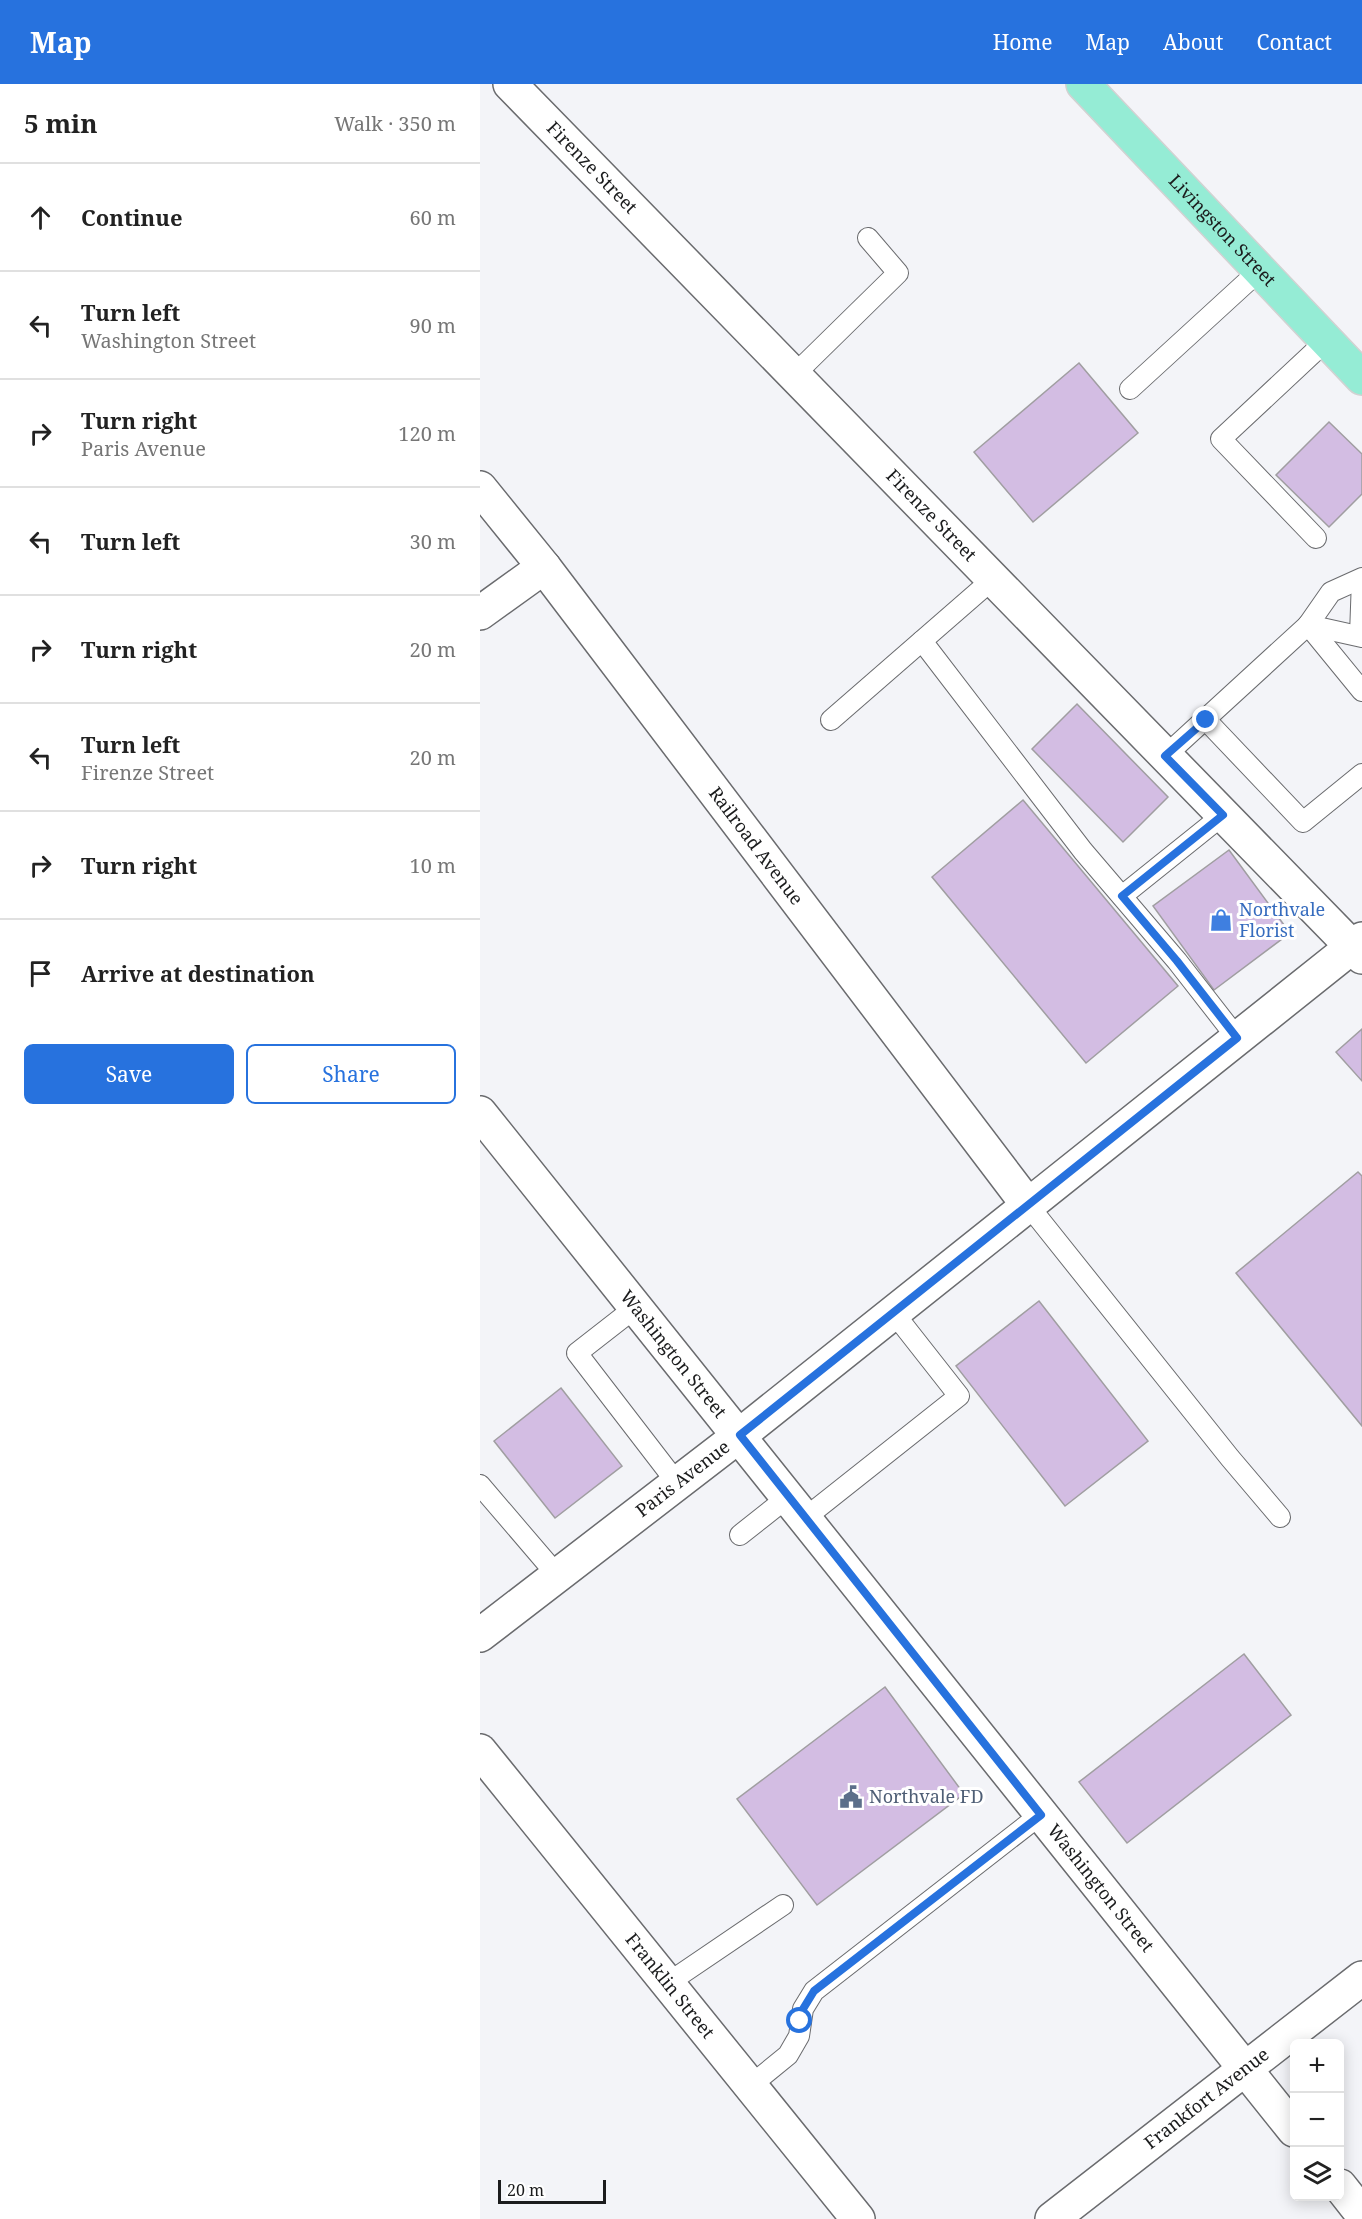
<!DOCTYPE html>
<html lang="en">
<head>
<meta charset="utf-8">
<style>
	:root { --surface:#fff; --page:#f6f6f6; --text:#222; --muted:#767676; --line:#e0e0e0; --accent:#2772de }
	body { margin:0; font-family:"Noto Serif",serif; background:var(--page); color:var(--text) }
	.controls { position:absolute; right:18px; bottom:18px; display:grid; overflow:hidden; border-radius:9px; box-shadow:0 3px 15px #0003 }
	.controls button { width:54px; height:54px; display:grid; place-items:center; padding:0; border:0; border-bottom:2px solid var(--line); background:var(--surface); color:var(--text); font:30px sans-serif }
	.scale { position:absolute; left:18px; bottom:15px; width:108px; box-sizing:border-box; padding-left:6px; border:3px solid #1b1c1d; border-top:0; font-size:16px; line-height:21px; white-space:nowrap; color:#1b1c1d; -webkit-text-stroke:4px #fff; paint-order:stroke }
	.stop { position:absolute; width:18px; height:18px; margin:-14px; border:4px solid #2772de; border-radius:50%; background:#fff }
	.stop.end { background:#2772de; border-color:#fff; box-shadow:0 2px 6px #0008 }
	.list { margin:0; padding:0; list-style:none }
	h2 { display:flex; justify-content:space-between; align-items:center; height:78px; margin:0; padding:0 24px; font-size:26px }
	h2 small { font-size:20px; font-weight:400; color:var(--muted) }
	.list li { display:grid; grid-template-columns:39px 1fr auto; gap:18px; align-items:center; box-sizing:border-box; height:108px; padding:0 24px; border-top:2px solid var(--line) }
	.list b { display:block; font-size:22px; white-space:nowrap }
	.list p { margin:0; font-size:20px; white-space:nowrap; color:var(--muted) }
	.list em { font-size:20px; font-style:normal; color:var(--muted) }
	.actions { display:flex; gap:12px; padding:18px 24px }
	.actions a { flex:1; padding:14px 0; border:2px solid var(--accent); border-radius:9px; text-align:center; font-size:21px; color:var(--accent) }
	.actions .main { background:var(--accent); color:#fff }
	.icon { flex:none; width:33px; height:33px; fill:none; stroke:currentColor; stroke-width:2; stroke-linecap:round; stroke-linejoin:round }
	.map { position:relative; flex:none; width:882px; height:2135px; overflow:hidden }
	header { display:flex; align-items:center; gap:36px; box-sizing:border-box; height:84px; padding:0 30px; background:var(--accent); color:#fff }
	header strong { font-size:28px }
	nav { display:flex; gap:33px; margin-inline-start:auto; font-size:21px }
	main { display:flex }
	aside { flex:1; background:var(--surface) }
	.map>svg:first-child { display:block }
	.building { fill:#d3bde3; stroke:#a09ea1; stroke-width:1.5 }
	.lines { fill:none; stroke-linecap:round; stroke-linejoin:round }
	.service-casing { stroke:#6a6b6e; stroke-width:22 }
	.minor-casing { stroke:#6a6b6e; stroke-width:36 }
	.tertiary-casing { stroke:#6a6b6e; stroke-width:36 }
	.primary-casing { stroke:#d1d2d2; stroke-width:36 }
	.service { stroke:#fff; stroke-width:20 }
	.minor { stroke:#fff; stroke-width:33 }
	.tertiary { stroke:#fff; stroke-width:33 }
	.primary { stroke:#95ecd5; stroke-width:33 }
	.route { stroke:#2772de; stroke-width:8 }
	.labels { text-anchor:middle; stroke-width:6; stroke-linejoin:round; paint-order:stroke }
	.street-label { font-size:18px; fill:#1b1c1d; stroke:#fff }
	.shop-label { font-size:18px; fill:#366cbe; stroke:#fff; text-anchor:start }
	.service-label { font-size:18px; fill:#4e5e75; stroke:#fff; text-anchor:start }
</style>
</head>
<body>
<header>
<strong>Map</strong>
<nav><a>Home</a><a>Map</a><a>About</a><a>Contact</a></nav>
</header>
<main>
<aside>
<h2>5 min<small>Walk · 350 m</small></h2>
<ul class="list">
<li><svg class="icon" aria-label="ahead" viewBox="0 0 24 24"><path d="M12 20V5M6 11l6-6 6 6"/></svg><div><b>Continue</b></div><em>60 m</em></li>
<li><svg class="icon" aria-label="left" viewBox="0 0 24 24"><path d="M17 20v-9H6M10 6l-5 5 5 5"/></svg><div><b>Turn left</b><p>Washington Street</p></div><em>90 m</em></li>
<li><svg class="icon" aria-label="right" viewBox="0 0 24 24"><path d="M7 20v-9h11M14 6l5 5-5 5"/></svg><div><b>Turn right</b><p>Paris Avenue</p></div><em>120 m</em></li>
<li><svg class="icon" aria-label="left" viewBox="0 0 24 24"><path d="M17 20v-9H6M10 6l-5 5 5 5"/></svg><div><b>Turn left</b></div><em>30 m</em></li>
<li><svg class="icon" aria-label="right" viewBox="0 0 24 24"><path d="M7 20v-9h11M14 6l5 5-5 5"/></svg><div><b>Turn right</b></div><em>20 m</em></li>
<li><svg class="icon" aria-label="left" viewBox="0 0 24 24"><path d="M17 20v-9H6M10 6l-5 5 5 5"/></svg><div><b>Turn left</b><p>Firenze Street</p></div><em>20 m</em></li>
<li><svg class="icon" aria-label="right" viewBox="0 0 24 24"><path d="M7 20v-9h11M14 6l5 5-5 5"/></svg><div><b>Turn right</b></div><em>10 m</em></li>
<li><svg class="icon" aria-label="arrive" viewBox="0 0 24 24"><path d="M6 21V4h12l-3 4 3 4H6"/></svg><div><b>Arrive at destination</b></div></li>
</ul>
<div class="actions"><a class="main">Save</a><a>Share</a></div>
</aside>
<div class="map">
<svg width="882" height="2135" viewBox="0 0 882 2135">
	<rect width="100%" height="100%" fill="#f3f4f8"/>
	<g class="building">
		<path d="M599,279L658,349L553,438L494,368Z"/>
		<path d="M849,338L882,370V410L849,443L796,391Z"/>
		<path d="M597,620L688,713L643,758L552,665Z"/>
		<path d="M543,716L698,902L606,979L452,793Z"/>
		<path d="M749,766L810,849L734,906L673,822Z"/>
		<path d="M882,945V997L856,968Z"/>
		<path d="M878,1088L882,1092V1342L756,1189Z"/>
		<path d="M559,1217L668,1357L585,1422L476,1282Z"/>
		<path d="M81,1304L142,1382L75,1434L14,1357Z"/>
		<path d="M764,1570L811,1631L647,1759L599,1698Z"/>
		<path d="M405,1603L484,1710L337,1821L257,1715Z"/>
	</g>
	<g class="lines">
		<g class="service-casing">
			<g id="service">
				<path d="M314,291L418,189L388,154"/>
				<path d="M650,305L780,186"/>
				<path d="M836,454L741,355L847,256"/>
				<path d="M828,541L882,607"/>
				<path d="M828,541L882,553"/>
				<path d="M880,551L882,495"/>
				<path d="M442,557L603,767L697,877L757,954"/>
				<path d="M351,636L513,495"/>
				<path d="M726,636L823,738L882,690"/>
				<path d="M685,672L828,541L851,508L882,494"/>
				<path d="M642,812L743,731"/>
				<path d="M548,1121L750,1374L800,1433"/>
				<path d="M156,1223L97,1269L197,1399"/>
				<path d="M0,1401L77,1491"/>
				<path d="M325,1434L479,1312L413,1228"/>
				<path d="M260,1451L308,1413"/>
				<path d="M188,1899L303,1821"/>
				<path d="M270,2002L308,1971L319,1952L323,1925L334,1907L560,1731"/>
			</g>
		</g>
		<g class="minor-casing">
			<g id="minor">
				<path id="s1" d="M30,0L882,873"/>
				<path id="s2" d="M0,404L64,483L548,1121"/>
				<path d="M0,529L64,483"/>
				<path id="s3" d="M0,1029L814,2046"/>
				<path id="s4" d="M0,1667L378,2135"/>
				<path d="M860,2102L882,2130"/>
				<path id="s5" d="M572,2135L882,1894"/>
			</g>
		</g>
		<g class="tertiary-casing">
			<g id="tertiary">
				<path id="s6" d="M0,1551L260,1351L882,855"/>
			</g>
		</g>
		<g class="primary-casing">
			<g id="primary">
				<path id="s7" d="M603,0L882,294"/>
			</g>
		</g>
		<use href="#service" class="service"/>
		<use href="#minor" class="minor"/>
		<use href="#tertiary" class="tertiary"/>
		<use href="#primary" class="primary"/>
	</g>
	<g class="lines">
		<path class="route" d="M320,1937L323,1925L334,1907L561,1731L260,1351L757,954L697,877L642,812L743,731L685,672L726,636"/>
	</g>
	<defs>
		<g id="shop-bare" transform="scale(1.8)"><path d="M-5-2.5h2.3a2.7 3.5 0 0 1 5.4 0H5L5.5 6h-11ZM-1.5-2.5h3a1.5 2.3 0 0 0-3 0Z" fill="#3f7fe0" stroke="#fff" stroke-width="2.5" paint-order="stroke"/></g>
		<g id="civic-bare" transform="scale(1.8)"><path d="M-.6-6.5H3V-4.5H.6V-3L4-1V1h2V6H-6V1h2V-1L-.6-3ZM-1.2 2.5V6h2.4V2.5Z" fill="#5c6f8a" stroke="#fff" stroke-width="2.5" paint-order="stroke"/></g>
	</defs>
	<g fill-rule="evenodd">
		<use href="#shop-bare" x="741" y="836"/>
		<use href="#civic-bare" x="371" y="1713"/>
	</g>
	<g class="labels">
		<g class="street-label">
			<text dy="6" stroke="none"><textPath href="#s1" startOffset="117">Firenze Street</textPath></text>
			<text dy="6" stroke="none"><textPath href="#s7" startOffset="202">Livingston Street</textPath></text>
			<text dy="6" stroke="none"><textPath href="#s1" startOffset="603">Firenze Street</textPath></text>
			<text dy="6" stroke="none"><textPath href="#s2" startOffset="452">Railroad Avenue</textPath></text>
			<text dy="6" stroke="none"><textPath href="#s3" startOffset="309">Washington Street</textPath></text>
			<text dy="6" stroke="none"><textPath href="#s6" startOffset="256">Paris Avenue</textPath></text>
			<text dy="6" stroke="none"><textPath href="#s3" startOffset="993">Washington Street</textPath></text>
			<text dy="6" stroke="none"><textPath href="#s4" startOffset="302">Franklin Street</textPath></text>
			<text dy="6" stroke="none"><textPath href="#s5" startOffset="196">Frankfort Avenue</textPath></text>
		</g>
		<g class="shop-label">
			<text x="759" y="832">Northvale<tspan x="759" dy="21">Florist</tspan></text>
		</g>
		<g class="service-label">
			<text x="389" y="1719">Northvale FD</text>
		</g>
	</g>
</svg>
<div class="controls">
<button>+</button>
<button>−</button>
<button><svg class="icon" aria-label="layers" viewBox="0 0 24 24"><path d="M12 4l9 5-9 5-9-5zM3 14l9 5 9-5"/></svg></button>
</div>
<div class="scale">20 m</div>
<div class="stop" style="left:320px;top:1937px"></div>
<div class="stop end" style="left:726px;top:636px"></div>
</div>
</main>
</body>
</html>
